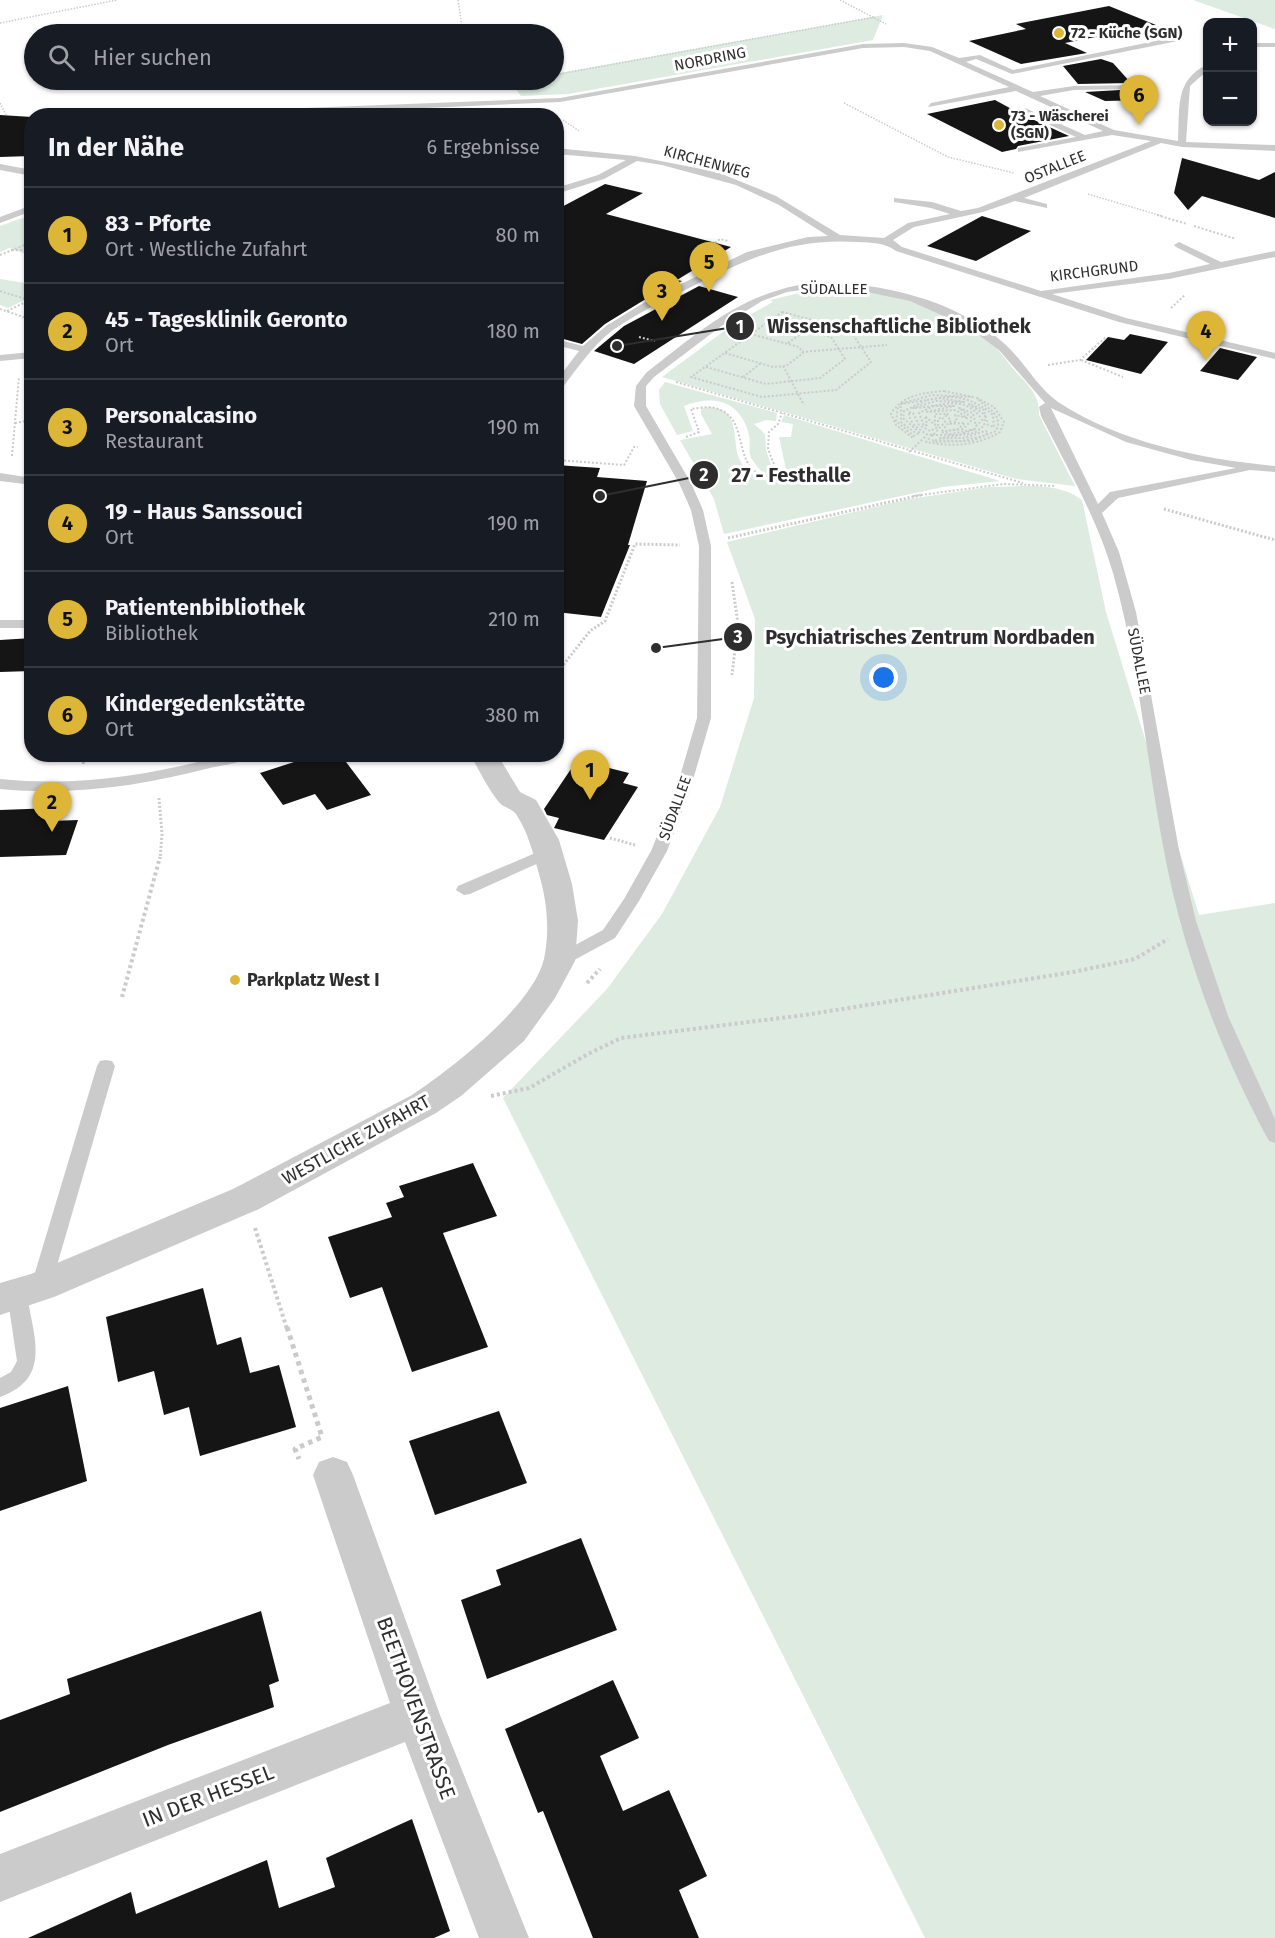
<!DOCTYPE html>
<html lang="de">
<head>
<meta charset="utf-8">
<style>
	:root { --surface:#171b24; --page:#242831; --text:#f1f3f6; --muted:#9ea1a6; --line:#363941; --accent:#deb637 }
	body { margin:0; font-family:"Fira Sans",sans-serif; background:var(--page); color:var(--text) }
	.controls { position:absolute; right:18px; top:18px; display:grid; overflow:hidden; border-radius:12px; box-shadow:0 2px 4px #0004 }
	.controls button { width:54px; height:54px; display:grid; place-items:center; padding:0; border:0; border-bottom:2px solid var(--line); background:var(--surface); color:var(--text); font:30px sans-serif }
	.you { position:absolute; left:884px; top:678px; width:21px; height:21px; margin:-15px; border:4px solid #fff; border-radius:50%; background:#1a73e8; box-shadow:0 0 0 9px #1a73e833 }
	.badge { display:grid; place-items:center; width:39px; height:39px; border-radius:50%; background:var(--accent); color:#111; font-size:20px; font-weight:700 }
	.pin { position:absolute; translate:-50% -50px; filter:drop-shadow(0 2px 3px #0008) }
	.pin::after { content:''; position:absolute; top:32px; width:21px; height:18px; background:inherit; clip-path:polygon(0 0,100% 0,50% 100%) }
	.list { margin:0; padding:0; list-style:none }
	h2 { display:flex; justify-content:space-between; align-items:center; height:78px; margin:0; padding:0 24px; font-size:26px }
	h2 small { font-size:20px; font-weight:400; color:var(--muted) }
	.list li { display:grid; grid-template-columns:39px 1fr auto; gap:18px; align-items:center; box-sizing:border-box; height:96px; padding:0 24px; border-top:2px solid var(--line) }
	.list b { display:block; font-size:22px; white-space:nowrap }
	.list p { margin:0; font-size:20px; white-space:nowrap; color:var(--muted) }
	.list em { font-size:20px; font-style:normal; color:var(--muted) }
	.icon { flex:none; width:33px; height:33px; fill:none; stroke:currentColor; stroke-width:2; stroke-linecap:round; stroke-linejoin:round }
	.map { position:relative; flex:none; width:1275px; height:1938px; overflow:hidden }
	.search { position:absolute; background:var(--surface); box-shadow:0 2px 4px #0004; left:24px; top:24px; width:540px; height:66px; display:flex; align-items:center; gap:15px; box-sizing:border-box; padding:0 21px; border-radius:33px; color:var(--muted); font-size:22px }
	.panel { position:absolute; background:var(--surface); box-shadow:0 2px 4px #0004; left:24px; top:108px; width:540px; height:654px; border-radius:24px }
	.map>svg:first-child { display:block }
	.green { fill:#ddebe1 }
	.building { fill:#151515 }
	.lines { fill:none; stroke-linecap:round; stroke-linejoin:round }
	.path-far4 { stroke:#cbcbcb; stroke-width:1.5; stroke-dasharray:1.5 1.5; stroke-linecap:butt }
	.path-far3 { stroke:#cbcbcb; stroke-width:2; stroke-dasharray:2 2; stroke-linecap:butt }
	.path-far2 { stroke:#cbcbcb; stroke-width:3; stroke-dasharray:2 2; stroke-linecap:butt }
	.path-far1 { stroke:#cbcbcb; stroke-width:4; stroke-dasharray:3 3; stroke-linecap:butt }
	.path { stroke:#cbcbcb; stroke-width:5; stroke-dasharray:4.5 4.5; stroke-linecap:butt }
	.lane { fill:#cbcbcb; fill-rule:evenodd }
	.street { fill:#cbcbcb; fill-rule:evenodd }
	.poi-dot { fill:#deb637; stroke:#fff; stroke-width:2 }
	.labels { text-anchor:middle; stroke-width:6; stroke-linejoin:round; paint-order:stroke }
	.far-poi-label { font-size:15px; font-weight:bold; fill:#2e2e2e; stroke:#fff; text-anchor:start }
	.far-street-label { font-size:15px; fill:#2e2e2e; stroke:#fff }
	.poi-label { font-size:18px; font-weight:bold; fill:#2e2e2e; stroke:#fff; text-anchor:start }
	.street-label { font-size:18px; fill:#2e2e2e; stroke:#fff }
	.near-street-label { font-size:21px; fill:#2e2e2e; stroke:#fff }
	.leader { fill:none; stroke:#2e2e2e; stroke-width:2 }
	.callout-dot { fill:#2e2e2e; stroke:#fff; stroke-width:2 }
	.mark-label { font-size:18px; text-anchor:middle; font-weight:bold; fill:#fff }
	.callout-label { font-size:20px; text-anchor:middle; font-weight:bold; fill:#2e2e2e; stroke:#fff; stroke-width:6; stroke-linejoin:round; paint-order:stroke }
</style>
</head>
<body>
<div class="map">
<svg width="1275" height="1938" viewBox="0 0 1275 1938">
	<rect width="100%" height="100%" fill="#fff"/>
	<g class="green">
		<path d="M1193,0H1275V29Z"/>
		<path d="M883,15L873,40L568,94L521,96L510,81L554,80V74Z"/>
		<path d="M31,215V256L9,248L0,252V226Z"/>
		<path d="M0,279L31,284V297L8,308L0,305Z"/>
		<path d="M816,289C874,288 942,301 989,340C999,349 1007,362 1016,372C1028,385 1040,395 1039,415L1075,486L1016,479L662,377L735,323L773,302L770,300Z"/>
		<path d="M665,382L777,413L776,421L766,420L754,424L765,434L766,450L775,477L766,476C761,471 755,464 751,458C748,451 751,442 749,435C741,401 714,394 684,406L693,431L677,435L660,404L659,390Z"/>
		<path d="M712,407C715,408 722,409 725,412C737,421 734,444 738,456C744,475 771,488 788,478L779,437H791L793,424L781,422L784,415L1000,481L943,487L724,534L714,499L680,440L712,434L701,414V408Z"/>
		<path d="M989,487C1018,487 1058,481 1082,500L1106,612L1199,915L1275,903V1938H925L503,1098L607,989L662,914L720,807L754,698L755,619L727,542L909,499Z"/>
	</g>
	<g class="building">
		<path d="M1109,6L1156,25L1065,43L1087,53L1021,64L969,41L1026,29L1016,24Z"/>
		<path d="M1101,59L1113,63L1131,83L1078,84L1063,66Z"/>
		<path d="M1137,89L1147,100L1105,101L1085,92Z"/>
		<path d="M995,100L1021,114L1069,136L1018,146L1016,149L1002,152L927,114Z"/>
		<path d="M0,115L32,117V156L0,157Z"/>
		<path d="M1182,158L1259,180L1275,172V218L1202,196L1188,210L1174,193Z"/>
		<path d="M605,184L643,193L606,214L731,247L677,280L682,281L649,297L605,324L582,344L556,337V210Z"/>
		<path d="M982,216L1031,231L976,261L927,246Z"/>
		<path d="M699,286L738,297L634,364L594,351L624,326Z"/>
		<path d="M1130,334L1168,342L1141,374L1086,360L1108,337L1124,340Z"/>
		<path d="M1220,348L1257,357L1238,380L1200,371Z"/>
		<path d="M556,465L600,468L597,477L647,481L628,545H630L601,617L556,612Z"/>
		<path d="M32,638V671L0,672V640Z"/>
		<path d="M288,754H340L371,795L327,810L315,794L283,805L260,773L294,762Z"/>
		<path d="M577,760L629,773L623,783L638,787L604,840L554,828L559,818L547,815L544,809Z"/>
		<path d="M54,808L51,821L78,820L66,855L0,857V810Z"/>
		<path d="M473,1163L497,1216L443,1233L488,1347L412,1372L382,1287L350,1298L328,1237L392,1217L386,1203L404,1197L399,1186Z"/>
		<path d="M203,1288L217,1345L241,1337L250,1373L279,1365L296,1427L200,1456L189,1407L164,1415L154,1371L118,1382L106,1317Z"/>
		<path d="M68,1386L87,1481L0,1511V1408Z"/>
		<path d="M499,1411L527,1483L435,1515L409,1441Z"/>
		<path d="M581,1538L617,1630L487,1679L461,1600L501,1585L496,1570Z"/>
		<path d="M261,1611L279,1681L269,1685L274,1707L168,1745L0,1812V1720L70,1694L67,1679Z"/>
		<path d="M613,1680L639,1738L600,1756L623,1811L669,1790L707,1876L679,1890L699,1938H593L543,1811L538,1813L505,1729Z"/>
		<path d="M412,1819L450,1931L434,1938H28L131,1892L136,1914L267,1860L279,1908L335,1887L326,1858Z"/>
	</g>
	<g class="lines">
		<g class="path-far4">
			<path d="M458,0L463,34"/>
			<path d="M840,0L886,24"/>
			<path d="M0,23L117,0"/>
			<path d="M554,75L875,17"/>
			<path d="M0,103L6,115"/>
			<path d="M844,103L948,157L1014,173"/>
			<path d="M55,116C76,108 95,105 115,116"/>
			<path d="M563,120L579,131"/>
			<path d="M1088,194L1162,216"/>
		</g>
		<g class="path-far3">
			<path d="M1157,215L1187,224"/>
			<path d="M1194,226L1236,239"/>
			<path d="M715,243L720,239L728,241"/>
			<path d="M12,250H32"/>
			<path d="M0,255L32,242"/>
			<path d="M0,291L32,301"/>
			<path d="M1171,308L1185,295"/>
			<path d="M0,309L32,320"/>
			<path d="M7,311L30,300"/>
			<path d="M782,312L850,330L871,362L836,390L762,397L691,377Z"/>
			<path d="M639,337L655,341"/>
			<path d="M788,343L806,330"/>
			<path d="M802,352L887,345"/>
			<path d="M725,353L773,367L786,366L803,353L799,347L751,334"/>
			<path d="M1081,360L1123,377"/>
			<path d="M1048,365L1080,360L1106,337"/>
			<path d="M783,366L804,405"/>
			<path d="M706,367L766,384L820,378L845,359L831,337L769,320"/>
			<path d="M743,377L761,363"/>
			<path d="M676,382L1023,483"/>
			<path d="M944,391L973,397L932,395L900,404L927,400L904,411L903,418L920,433L917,434L901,422V407H898L896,421L914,436L913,438L896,425L891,414C902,395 923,393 944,391Z"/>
			<path d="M927,400L939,398"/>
			<path d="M927,400L939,398"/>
			<path d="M909,412L913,413L919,425L930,431L938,427V419L942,417L945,422L934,434L928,435C919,429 909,424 909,412Z"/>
			<path d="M15,423L32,420"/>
			<path d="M932,435H959L975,429L951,434L941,432L951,420L945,415L948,414H935V425L925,416L927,425L924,426L919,413L934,406H954L927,412L956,410L967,418L955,415L957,421L949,424L965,423L958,429L946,431L963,429L971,421V417L959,408L973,413L976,426L982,420C965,392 938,408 913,408L936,401L964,402L939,398"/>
			<path d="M932,435L926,442C952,447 977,446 1000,432L1004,422L994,407L977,398C987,409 1004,414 996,431L972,441L934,442L933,440L962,441L986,435L988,432L985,431L963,438H940L974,433L984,426L985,415L969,404L984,410L988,425L994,427L993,415C978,402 959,394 939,398"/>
			<path d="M686,437L699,432L691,409C698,408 708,406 715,408C756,419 725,479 779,477L768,449L769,432L778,424L782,413"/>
			<path d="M909,452L925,437"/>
			<path d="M12,456L19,377"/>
			<path d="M556,460L624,465L634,447H638"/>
			<path d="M913,496L1004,484L1056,486"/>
		</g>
		<g class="path-far2">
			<path d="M1164,509L1275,540"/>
			<path d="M728,538L921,495"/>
			<path d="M732,582L738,624L732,675"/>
			<path d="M556,674L590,631L605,621L635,544L680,545"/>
			<path d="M83,764L85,754"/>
			<path d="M159,798L162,834L160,859"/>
			<path d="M610,838L635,845"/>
		</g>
		<g class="path-far1">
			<path d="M587,983L600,969"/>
			<path d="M122,997L160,857"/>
			<path d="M491,1096L529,1088L588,1054L621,1038L805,1015L1073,972L1135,959L1168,939"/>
			<path d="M255,1228L287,1329"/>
		</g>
		<path class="path" d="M287,1327L322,1437L295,1449L299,1459"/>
		<g class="lane">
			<path d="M1180,36L1183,40L1012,74L976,59L966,62L1033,92L1074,86L1137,85L1134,89L1074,90L1040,96L1114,130L1178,141C1180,108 1174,80 1208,64V70L1190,86L1186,142L1275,145V151L1182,147L1161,143L1024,198L1047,204V208L1015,201L983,212L914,227L893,240L902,247L1041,291L1169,273L1210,264L1176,247L1174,245L1179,242L1221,262L1275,251V257L1169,279L1052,294L1126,318L1275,353V359L1119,322L896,251C884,242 872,243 857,242C791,238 750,258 693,286C666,299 638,313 613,330C591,347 577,369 560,391L556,392V381L579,351L556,345V339L583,346L606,326L650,299L747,252L808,237L828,236L779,205L736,185L662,165L637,161L604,179L556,194V188L598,175L626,160L556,154V148L635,156L717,172L776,196L840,235L884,238L908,223L950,214L931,208L894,202V198L932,202L961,211L978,208L1151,141L1112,135L1018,152V148L1076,137L1022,112L1025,108L1085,135L1103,131L1016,91L928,107L931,103L1009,87L930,51L904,47L863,48L560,102L243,116L305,108L560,98L863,44L904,43L932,47L959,58L980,55L1013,70Z"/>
			<rect x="1252" y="43" width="23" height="4"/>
			<path d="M0,164L32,170V176L0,170Z"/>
			<path d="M32,205V211L0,223V217Z"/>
			<path d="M816,282C882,283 956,299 1006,345C1025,363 1037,387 1058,402C1120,443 1203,459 1275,466V472L1250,470L1118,498L1102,513L1119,552L1136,612L1179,850L1196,921L1228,1016L1275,1119V1143L1269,1141C1220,1051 1183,952 1164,851C1146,758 1139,664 1113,573C1097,518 1067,467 1041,416L1039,407L1045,403L999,350L968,327L910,301L848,288H816L787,292L762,301L720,327L654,377L646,386V406L691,483L703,510L711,546V718L690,790L667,851L639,901L615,938L565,965L559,967L551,961L553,957L603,930L624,899L651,851L676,790L697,718L699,546L691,510L679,483L634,406L636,386L646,373C703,329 742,292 816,282ZM1051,408L1126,442L1191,460L1236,468L1110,492L1098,504Z"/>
			<path d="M32,352V358L0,361V355Z"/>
			<path d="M0,473L32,478V485L0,481Z"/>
			<rect x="0" y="620" width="32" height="8"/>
			<path d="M229,754H254C245,763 223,765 210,768C140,786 72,796 0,789V779C78,787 153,775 229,754Z"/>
			<path d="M547,848L552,849L555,853L552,857L470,894L464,895L456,890L458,886Z"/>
			<path d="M106,1060L112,1061L115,1066L51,1286L48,1292L41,1294L34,1292L31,1286L97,1066L100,1061Z"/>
			<path d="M17,1286L24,1288L27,1294C33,1337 53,1378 0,1397V1378L11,1372L17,1361L7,1294L10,1288Z"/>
		</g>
		<g class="street">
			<path d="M470,754H497L520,792L536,800L559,840L572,884L578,921L575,961L555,998L524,1041L461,1096L436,1113L259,1209L54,1297L0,1315V1283L31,1274L233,1189L412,1095C451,1069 533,1006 544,959C550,931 547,901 539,874C533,853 528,832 516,814C512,808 503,808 498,801C487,787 479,770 470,754Z"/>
			<path d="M333,1457L347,1462L353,1475L440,1715L529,1938H479L405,1742L0,1902V1854L390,1703L313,1475L319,1462Z"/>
		</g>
	</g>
	<g class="poi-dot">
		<circle cx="1059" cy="33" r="6"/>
		<circle cx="999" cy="125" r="6"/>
		<circle cx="235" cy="980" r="6"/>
	</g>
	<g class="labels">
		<g class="far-poi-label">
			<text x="1071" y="38">72 - Küche (SGN)</text>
			<text x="1011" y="121">73 - Wäscherei<tspan x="1011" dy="17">(SGN)</tspan></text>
		</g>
		<g class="far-street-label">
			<text transform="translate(710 59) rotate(-11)" y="5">NORDRING</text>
			<text transform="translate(707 162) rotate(15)" y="5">KIRCHENWEG</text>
			<text transform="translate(1055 167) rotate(-22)" y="5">OSTALLEE</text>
			<text transform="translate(1094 271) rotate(-7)" y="5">KIRCHGRUND</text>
			<text x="834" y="294">SÜDALLEE</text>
			<text transform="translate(1139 661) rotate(79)" y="5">SÜDALLEE</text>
			<text transform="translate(675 808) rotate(-70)" y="5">SÜDALLEE</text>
		</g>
		<g class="poi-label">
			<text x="247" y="986">Parkplatz West I</text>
		</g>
		<g class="street-label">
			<text transform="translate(356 1140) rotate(-29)" y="6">WESTLICHE ZUFAHRT</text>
		</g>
		<g class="near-street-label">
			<text transform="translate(416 1708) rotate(70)" y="7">BEETHOVENSTRASSE</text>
			<text transform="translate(208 1796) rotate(-21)" y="7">IN DER HESSEL</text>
		</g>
	</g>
	<path class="leader" d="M617 346L740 326M600 496L704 475M656 648L738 637"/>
	<g class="callout-dot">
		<circle cx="617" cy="346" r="6"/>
		<circle cx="600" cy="496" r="6"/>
		<circle cx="656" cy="648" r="6"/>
		<circle cx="740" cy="326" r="15"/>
		<circle cx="704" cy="475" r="15"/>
		<circle cx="738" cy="637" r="15"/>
	</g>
	<g class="mark-label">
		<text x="740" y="333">1</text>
		<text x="704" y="481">2</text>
		<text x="738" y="643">3</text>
	</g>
	<g class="callout-label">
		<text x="899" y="333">Wissenschaftliche Bibliothek</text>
		<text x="791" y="482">27 - Festhalle</text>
		<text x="930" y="644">Psychiatrisches Zentrum Nordbaden</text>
	</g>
</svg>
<div class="controls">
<button>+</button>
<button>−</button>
</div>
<div class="you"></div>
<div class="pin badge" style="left:590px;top:800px">1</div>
<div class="pin badge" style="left:52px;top:832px">2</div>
<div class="pin badge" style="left:662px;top:321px">3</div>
<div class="pin badge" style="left:1206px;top:361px">4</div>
<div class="pin badge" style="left:709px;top:292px">5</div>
<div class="pin badge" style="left:1139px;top:125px">6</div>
<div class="search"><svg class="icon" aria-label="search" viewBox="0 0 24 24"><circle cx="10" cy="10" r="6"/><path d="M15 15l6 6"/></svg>Hier suchen</div>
<section class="panel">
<h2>In der Nähe<small>6 Ergebnisse</small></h2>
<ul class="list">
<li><span class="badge">1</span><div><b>83 - Pforte</b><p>Ort · Westliche Zufahrt</p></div><em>80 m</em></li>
<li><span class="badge">2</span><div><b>45 - Tagesklinik Geronto</b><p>Ort</p></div><em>180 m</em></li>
<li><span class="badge">3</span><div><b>Personalcasino</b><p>Restaurant</p></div><em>190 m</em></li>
<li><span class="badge">4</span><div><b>19 - Haus Sanssouci</b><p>Ort</p></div><em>190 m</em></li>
<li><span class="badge">5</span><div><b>Patientenbibliothek</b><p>Bibliothek</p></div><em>210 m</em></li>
<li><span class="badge">6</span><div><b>Kindergedenkstätte</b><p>Ort</p></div><em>380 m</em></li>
</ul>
</section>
</div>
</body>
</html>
